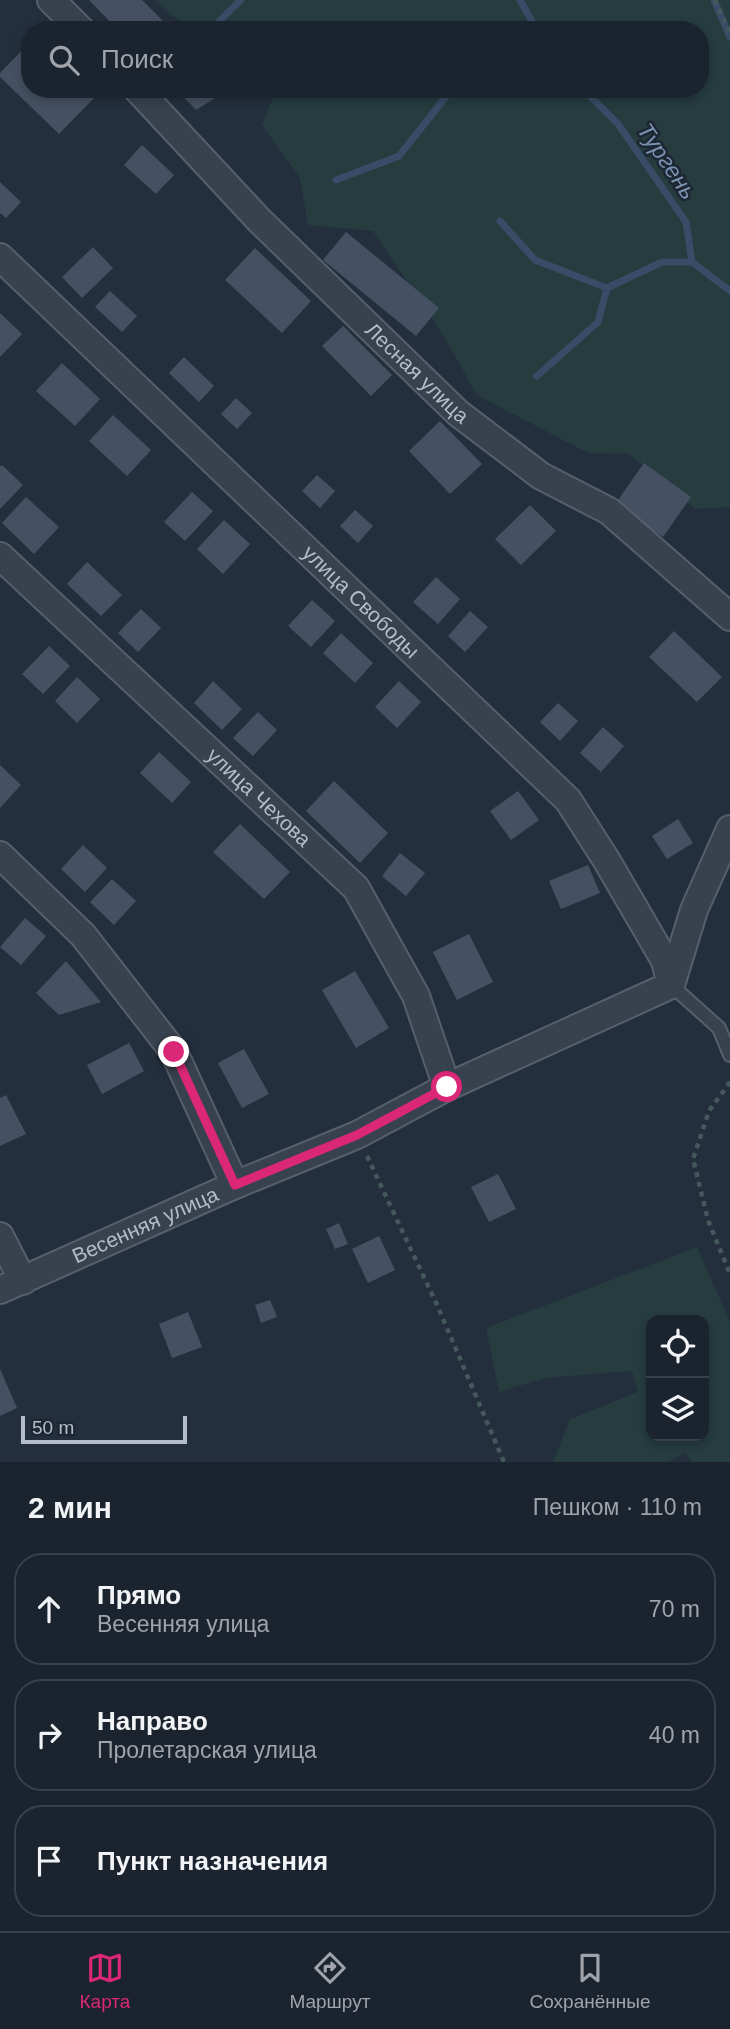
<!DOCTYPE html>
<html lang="ru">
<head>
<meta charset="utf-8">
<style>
	:root { --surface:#1b232e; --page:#282f3a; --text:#f1f3f6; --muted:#a0a4aa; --line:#39404a; --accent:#db2777 }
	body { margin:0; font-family:Arial,sans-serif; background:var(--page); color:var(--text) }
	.controls { position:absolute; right:21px; bottom:21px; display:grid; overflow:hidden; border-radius:14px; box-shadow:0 4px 10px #0003 }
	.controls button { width:63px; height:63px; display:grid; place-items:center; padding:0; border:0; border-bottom:2px solid var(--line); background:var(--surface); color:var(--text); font:35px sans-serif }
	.scale { position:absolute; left:21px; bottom:18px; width:166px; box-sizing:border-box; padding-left:7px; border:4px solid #b4bcc9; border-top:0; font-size:19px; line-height:24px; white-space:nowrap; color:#b4bcc9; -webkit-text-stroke:5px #1d2633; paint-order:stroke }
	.stop { position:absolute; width:21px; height:21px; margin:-16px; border:5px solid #db2777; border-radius:50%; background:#fff }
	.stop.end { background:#db2777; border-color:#fff; box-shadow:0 2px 7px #0008 }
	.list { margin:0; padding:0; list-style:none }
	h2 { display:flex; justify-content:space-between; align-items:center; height:91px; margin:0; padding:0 28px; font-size:30px }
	h2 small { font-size:23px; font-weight:400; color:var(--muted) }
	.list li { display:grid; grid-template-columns:46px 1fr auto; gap:21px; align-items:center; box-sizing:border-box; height:112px; margin:0 14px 14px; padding:0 14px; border:2px solid var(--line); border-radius:28px }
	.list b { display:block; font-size:26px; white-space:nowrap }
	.list p { margin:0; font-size:23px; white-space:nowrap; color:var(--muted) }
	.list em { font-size:23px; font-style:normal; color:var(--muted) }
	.icon { flex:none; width:38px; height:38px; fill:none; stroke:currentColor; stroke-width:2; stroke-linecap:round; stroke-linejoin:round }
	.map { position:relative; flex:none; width:730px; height:1462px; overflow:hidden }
	.search { position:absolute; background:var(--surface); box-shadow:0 4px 10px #0003; left:21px; right:21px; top:21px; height:77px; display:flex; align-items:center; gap:18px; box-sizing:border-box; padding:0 24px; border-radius:28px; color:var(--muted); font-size:26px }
	.sheet { height:469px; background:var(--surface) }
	nav { display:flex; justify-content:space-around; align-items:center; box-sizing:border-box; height:98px; border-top:2px solid var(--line); background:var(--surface); font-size:19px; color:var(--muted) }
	nav a { display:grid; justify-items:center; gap:4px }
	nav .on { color:var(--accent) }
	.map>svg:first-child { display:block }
	.green { fill:#263c3f; fill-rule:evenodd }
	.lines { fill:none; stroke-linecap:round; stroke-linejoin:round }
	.stream { stroke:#394c67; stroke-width:7 }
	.building { fill:#455162 }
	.service-casing { stroke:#565f6c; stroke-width:16 }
	.minor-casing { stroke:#565f6c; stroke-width:30 }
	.path { stroke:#44595c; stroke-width:4.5; stroke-dasharray:5 5; stroke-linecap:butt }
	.service { stroke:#38414e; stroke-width:12 }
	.minor { stroke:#38414e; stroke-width:26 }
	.route { stroke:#db2777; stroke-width:9 }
	.labels { text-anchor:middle; stroke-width:5; stroke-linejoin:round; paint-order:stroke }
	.street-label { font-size:21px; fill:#b4bcc9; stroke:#1d2633 }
	.water-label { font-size:23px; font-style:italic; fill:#7c92b1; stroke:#1d2633 }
</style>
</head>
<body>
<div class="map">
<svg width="730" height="1462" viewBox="0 0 730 1462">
	<rect width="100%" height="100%" fill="#242f3e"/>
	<g class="green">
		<path d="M154,0H730V507L695,509L629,454L588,453L477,395L443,335L373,231L308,225L300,178L262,125L276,89H700V30H190Z"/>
		<path d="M697,1247L730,1322V1462H692L686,1453L668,1462H553L570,1419L638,1392L632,1371L545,1378L499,1392L486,1328ZM651,1320H704V1436H651Z"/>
	</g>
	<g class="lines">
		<g class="stream">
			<path d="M520,0L537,30"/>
			<path d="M714,0L730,37"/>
			<path d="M210,30L241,0"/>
			<path d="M583,89L618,124L686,222L692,262L730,291"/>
			<path d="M336,180L399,156L452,89"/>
			<path d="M500,221L535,260L607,288L662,262H692"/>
			<path d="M537,376L598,322L607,288"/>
		</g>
	</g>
	<g class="building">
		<path d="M89,0H142L172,30H118Z"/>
		<path d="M30,42V89H85L94,98L59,134L0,77V73Z"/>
		<path d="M176,89H229L196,110Z"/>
		<path d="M142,145L174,175L156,194L124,165Z"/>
		<path d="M0,182L21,202L6,218L0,213Z"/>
		<path d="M346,232L439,308L416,336L323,260Z"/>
		<path d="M93,247L113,268L82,298L62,277Z"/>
		<path d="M255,248L311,301L282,333L225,280Z"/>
		<path d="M110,291L137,316L122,332L95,307Z"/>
		<path d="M0,313L22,334L0,357Z"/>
		<path d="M343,326L392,375L371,396L322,346Z"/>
		<path d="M184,357L214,386L199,402L169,373Z"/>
		<path d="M62,363L100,399L75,426L36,391Z"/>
		<path d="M236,398L252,413L237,429L221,414Z"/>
		<path d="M113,415L151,450L127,476L89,441Z"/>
		<path d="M440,421L482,464L450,494L409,451Z"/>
		<path d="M644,463L691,497L663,537L616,503Z"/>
		<path d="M2,465L23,485L0,509V467Z"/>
		<path d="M317,475L335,491L320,508L302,491Z"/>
		<path d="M192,492L213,511L185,541L164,522Z"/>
		<path d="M26,497L59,527L34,554L2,523Z"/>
		<path d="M530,505L556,531L521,565L495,539Z"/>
		<path d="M355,510L373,526L358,543L340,526Z"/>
		<path d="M224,520L250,544L223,574L197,549Z"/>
		<path d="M87,562L122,595L101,616L67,584Z"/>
		<path d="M436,577L460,599L438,624L413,602Z"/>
		<path d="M312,600L335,621L311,647L288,626Z"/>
		<path d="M141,609L161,628L138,652L118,633Z"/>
		<path d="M470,611L488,627L465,652L448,636Z"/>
		<path d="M674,631L722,677L697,702L649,657Z"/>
		<path d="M341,633L373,663L355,683L323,653Z"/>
		<path d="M49,646L70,666L43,694L22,674Z"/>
		<path d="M77,677L100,699L77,723L55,701Z"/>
		<path d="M213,681L242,709L222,730L194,703Z"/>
		<path d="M399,681L421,702L397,728L375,707Z"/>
		<path d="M558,703L578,721L560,741L540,722Z"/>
		<path d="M258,712L277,730L253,756L233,738Z"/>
		<path d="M603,727L624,746L601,772L580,753Z"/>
		<path d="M159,752L191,782L172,803L140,773Z"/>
		<path d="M0,765L21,785L0,808Z"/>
		<path d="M334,781L388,833L360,863L306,811Z"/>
		<path d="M518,791L539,820L511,840L490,811Z"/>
		<path d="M678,819L693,843L667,859L652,836Z"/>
		<path d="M240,824L290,872L264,899L213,852Z"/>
		<path d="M83,845L107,868L85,892L61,869Z"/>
		<path d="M400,853L425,873L406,896L382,876Z"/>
		<path d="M588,865L600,893L561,909L549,881Z"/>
		<path d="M112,879L136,901L114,925L90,902Z"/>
		<path d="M25,918L46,936L21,965L0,947Z"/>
		<path d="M469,934L493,982L457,1000L433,952Z"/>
		<path d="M66,961L101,1002L59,1015L36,993Z"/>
		<path d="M355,971L389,1028L356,1048L322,990Z"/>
		<path d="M129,1043L144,1071L102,1094L87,1065Z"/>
		<path d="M244,1049L269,1094L242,1108L218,1063Z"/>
		<path d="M6,1095L26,1134L0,1146V1098Z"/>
		<path d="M498,1174L516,1209L489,1222L471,1187Z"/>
		<path d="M339,1223L348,1244L335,1249L326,1229Z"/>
		<path d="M379,1236L395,1270L368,1283L352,1249Z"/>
		<path d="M270,1300L277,1317L261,1323L255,1305Z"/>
		<path d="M188,1312L202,1347L172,1358L159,1324Z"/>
		<path d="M0,1369L17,1408L0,1416Z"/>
	</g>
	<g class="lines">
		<g class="service-casing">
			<path id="service" d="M671,985L719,1028L730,1055"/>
		</g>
		<g class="minor-casing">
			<g id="minor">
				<path d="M51,0L81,30"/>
				<path id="s1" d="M137,89L259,220L458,413L541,476L609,511L730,617"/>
				<path id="s2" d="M0,257L568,800L607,861L665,961L671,985"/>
				<path id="s3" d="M0,556L356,888L416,996L447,1087"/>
				<path d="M0,855L83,935L174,1052L235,1185"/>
				<path d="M671,985L694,910L730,829"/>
				<path d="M0,1236L23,1281"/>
				<path id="s4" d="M0,1290L235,1185L357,1135L447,1087L671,985"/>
			</g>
		</g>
		<g class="path">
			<path d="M715,0L730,34"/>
			<path d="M730,1082L709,1111L693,1159L708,1220L730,1274"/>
			<path d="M367,1156L438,1307L504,1462"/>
		</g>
		<use href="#service" class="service"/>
		<use href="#minor" class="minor"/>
	</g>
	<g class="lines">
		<path class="route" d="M174,1052L235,1185L357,1135L447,1087"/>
	</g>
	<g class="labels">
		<g class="street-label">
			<text dy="7" stroke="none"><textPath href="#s1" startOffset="399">Лесная улица</textPath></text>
			<text dy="7" stroke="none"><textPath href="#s2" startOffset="499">улица Свободы</textPath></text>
			<text dy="7" stroke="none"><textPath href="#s3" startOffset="354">улица Чехова</textPath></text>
			<text dy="7" stroke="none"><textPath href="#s4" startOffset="159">Весенняя улица</textPath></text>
		</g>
		<g class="water-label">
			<text transform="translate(667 161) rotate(56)" y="8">Тургень</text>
		</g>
	</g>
</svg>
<div class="controls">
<button><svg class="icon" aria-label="locate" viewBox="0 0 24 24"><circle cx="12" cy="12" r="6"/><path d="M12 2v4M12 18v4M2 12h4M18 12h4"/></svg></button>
<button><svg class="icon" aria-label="layers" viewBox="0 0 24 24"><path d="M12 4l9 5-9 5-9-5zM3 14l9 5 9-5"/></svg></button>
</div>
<div class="scale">50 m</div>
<div class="stop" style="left:447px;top:1087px"></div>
<div class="stop end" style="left:174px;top:1052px"></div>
<div class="search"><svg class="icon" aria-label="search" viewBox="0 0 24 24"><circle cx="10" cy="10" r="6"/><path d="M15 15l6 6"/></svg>Поиск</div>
</div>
<section class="sheet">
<h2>2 мин<small>Пешком · 110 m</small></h2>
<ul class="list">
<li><svg class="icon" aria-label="ahead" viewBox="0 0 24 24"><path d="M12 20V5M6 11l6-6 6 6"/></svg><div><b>Прямо</b><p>Весенняя улица</p></div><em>70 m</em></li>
<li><svg class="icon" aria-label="right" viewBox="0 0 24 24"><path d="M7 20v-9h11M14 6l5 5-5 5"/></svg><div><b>Направо</b><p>Пролетарская улица</p></div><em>40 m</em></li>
<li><svg class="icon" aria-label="arrive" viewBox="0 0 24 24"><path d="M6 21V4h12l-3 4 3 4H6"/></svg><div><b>Пункт назначения</b></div></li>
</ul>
</section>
<nav>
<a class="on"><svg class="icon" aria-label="map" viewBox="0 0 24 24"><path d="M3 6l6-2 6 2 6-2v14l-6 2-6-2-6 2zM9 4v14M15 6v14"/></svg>Карта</a>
<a><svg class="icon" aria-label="directions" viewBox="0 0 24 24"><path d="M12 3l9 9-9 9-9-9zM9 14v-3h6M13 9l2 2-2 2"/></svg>Маршрут</a>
<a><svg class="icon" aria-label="saved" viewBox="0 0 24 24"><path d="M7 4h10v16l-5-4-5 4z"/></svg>Сохранённые</a>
</nav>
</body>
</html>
